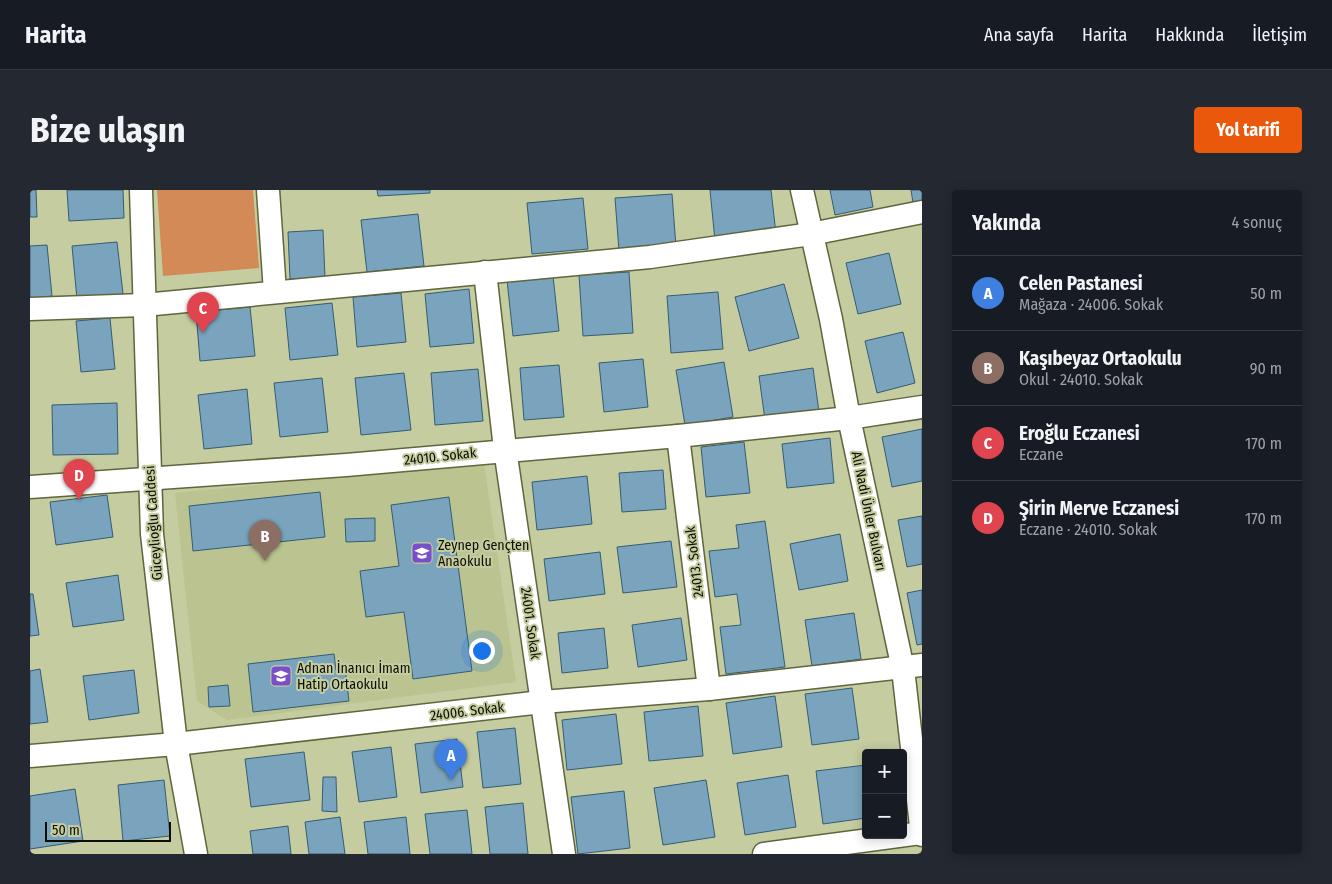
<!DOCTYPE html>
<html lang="tr">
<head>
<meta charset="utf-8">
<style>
	:root { --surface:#171b24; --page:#242831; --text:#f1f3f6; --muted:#9ea1a6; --line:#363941; --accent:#ea580c }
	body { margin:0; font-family:"Fira Sans Condensed",sans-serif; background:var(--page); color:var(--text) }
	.controls { position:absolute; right:15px; bottom:15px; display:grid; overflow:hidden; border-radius:5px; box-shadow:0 2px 12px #0003 }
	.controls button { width:45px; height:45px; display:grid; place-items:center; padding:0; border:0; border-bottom:1px solid var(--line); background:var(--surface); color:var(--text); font:25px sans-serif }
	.scale { position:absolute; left:15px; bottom:12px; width:126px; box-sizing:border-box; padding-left:5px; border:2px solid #0c0e02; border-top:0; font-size:14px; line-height:18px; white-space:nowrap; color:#0c0e02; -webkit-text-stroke:4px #c5cca0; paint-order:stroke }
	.you { position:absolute; left:451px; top:460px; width:18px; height:18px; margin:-12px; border:4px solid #fff; border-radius:50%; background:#1a73e8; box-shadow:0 0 0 8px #1a73e833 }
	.badge { display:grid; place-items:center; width:32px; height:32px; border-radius:50%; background:var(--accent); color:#fff; font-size:16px; font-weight:700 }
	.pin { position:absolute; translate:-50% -41px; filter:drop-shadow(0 1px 2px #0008) }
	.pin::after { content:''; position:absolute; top:26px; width:18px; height:15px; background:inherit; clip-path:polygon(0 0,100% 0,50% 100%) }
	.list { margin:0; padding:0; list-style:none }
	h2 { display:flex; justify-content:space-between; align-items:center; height:65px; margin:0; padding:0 20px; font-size:21px }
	h2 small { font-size:16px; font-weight:400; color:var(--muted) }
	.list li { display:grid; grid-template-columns:32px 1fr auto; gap:15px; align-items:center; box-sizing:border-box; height:75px; padding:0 20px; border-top:1px solid var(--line) }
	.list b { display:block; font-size:19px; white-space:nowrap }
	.list p { margin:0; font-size:16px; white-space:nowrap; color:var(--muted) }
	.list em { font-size:16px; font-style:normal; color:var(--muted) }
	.map { position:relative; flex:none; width:892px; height:664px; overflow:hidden; border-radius:5px }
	header { display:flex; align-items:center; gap:30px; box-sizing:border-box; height:70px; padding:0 25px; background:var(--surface); border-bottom:1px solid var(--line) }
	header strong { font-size:24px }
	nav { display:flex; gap:28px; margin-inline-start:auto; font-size:18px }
	.intro { display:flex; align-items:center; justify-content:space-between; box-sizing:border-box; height:120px; padding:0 30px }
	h1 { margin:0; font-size:35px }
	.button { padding:12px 22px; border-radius:5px; background:var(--accent); color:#fff; font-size:18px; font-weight:700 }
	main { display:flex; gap:30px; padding:0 30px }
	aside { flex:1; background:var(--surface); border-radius:5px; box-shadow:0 2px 12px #0003 }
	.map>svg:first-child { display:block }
	.built { fill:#bbc390 }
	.green { fill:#d38a56 }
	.building { fill:#7aa4bd; stroke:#345c73 }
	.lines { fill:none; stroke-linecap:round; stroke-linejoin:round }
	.minor-casing { stroke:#5f653d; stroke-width:25 }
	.minor { stroke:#fff; stroke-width:22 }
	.labels { text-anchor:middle; stroke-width:4; stroke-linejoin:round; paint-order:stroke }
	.street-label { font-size:14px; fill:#0c0e02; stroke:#c5cca0 }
	.poi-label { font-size:14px; fill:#0c0e02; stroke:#c5cca0; text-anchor:start }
</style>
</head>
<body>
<header>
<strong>Harita</strong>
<nav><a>Ana sayfa</a><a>Harita</a><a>Hakkında</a><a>İletişim</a></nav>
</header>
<div class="intro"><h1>Bize ulaşın</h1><a class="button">Yol tarifi</a></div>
<main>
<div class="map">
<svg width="892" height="664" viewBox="0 0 892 664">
	<rect width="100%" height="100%" fill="#c5cca0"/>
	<path class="built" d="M454,273L486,492L197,530L167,511L145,303Z"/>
	<path class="green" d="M127,0H223L229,78L133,86Z"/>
	<g class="building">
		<path d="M0,0H6L7,27H0Z"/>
		<path d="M37,0H93L94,28L39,31Z"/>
		<path d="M347,0H400V3L348,6Z"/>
		<path d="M680,0H741L746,44L685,51Z"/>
		<path d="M800,0H840L843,17L805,25Z"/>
		<path d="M881,0H892V11L883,13Z"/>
		<path d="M642,4L646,57L589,61L585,8Z"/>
		<path d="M553,8L558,59L502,64L497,13Z"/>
		<path d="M388,24L394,76L337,82L331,30Z"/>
		<path d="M293,40L295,88L260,89L258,42Z"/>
		<path d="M87,52L93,104L47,109L42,56Z"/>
		<path d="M17,55L22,106L0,109V56Z"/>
		<path d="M859,63L871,114L828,124L816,73Z"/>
		<path d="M599,82L603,143L553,146L549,85Z"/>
		<path d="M523,86L529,141L483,146L477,90Z"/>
		<path d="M754,94L769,148L719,161L705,107Z"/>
		<path d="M439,99L444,153L400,157L395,104Z"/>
		<path d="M688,102L693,159L641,163L637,106Z"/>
		<path d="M371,103L376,152L327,157L323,107Z"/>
		<path d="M302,113L308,165L260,170L255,118Z"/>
		<path d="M220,117L225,166L170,171L166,122Z"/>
		<path d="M80,128L85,179L51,182L46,131Z"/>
		<path d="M873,142L885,193L847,203L835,151Z"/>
		<path d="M613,169L618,217L574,222L569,173Z"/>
		<path d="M694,172L703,227L655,235L646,180Z"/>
		<path d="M529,175L534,227L494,230L490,178Z"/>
		<path d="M783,178L789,222L735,230L729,186Z"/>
		<path d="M448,179L453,231L405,235L401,183Z"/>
		<path d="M374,183L381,240L331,245L325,188Z"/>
		<path d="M292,188L298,242L250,247L244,193Z"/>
		<path d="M217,199L222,254L174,259L168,205Z"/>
		<path d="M87,213L88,264L23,265L22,215Z"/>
		<path d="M892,239V291L862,297L852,247Z"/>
		<path d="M800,248L804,293L757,298L752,254Z"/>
		<path d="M714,252L720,303L676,307L671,257Z"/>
		<path d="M633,280L636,319L592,322L589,283Z"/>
		<path d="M557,286L562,334L507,340L502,292Z"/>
		<path d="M290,302L295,347L163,361L159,316Z"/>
		<path d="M77,305L83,347L26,355L20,312Z"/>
		<path d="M419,307L442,481L383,489L374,422L336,427L330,381L369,376L361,315Z"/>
		<path d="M892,326V374L877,377L868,330Z"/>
		<path d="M345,328V351L316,352L315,329Z"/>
		<path d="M735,331L755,477L696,484L690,437L711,435L707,404L685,407L679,361L709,358L706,335Z"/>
		<path d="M810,344L818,391L769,400L760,354Z"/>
		<path d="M641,351L647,397L593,403L587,357Z"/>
		<path d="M570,362L575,404L519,411L514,369Z"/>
		<path d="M88,385L94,430L43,437L36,393Z"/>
		<path d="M892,400V454L887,455L877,403Z"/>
		<path d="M0,404H3L9,445L0,446Z"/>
		<path d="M824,423L831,469L782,476L775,430Z"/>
		<path d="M651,428L657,470L608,477L602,435Z"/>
		<path d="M574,438L578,478L532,483L528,443Z"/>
		<path d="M304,464L306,480L315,479L319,511L223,522L218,474Z"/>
		<path d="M10,479L18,532L0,534V481Z"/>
		<path d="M104,480L109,523L59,530L53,486Z"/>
		<path d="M198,495L200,516L179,517L178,497Z"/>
		<path d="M822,498L829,549L782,555L775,504Z"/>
		<path d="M745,506L752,557L703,564L696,513Z"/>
		<path d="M668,516L673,566L619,571L614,522Z"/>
		<path d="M586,524L592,574L537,580L532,530Z"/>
		<path d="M485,538L491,594L453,598L447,542Z"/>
		<path d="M427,549L433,597L391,603L385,554Z"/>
		<path d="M361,557L367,607L329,612L322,562Z"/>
		<path d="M274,562L280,610L221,617L215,569Z"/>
		<path d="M836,575V628L793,634L786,581Z"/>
		<path d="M758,585L766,637L715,645L707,593Z"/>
		<path d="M293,587H306L307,622L292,621Z"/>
		<path d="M134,590L140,646L93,651L88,595Z"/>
		<path d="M676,590L685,647L633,655L624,598Z"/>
		<path d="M45,599L53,651L0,659V606Z"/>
		<path d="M594,601L600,658L548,664L541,607Z"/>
		<path d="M493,613L498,664H460L455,617Z"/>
		<path d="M437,620L442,664H400L395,624Z"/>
		<path d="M310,627L315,664H279L275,632Z"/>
		<path d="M376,627L380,664H338L334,632Z"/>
		<path d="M258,636L261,664H223L220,641Z"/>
	</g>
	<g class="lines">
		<g class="minor-casing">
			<g id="minor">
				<path d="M111,0L122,344L146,554L166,664"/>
				<path d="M238,0L245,102"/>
				<path d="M772,0L801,129L819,228L873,479L892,645"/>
				<path d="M455,82L475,259L534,664"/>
				<path d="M0,119L114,115L620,67L781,44L892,22"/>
				<path d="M648,246L679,499"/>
				<path d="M0,297L316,275L648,246L819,228L892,217"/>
				<path d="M0,566L146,554L512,512L679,499L892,475"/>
				<path d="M734,664L892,643"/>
			</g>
		</g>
		<use href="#minor" class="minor"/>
	</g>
	<defs>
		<g id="school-square" transform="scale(1.125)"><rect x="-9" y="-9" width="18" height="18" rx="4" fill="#784fc8" stroke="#c5cca0"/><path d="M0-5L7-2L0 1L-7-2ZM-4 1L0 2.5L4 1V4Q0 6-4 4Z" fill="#fff"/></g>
	</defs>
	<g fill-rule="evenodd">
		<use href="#school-square" x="392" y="363"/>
		<use href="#school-square" x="251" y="486"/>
	</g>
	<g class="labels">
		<g class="street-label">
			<text transform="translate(410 266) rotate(-6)" y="5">24010. Sokak</text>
			<text transform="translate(839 321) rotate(78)" y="5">Ali Nadi Ünler Bulvarı</text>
			<text transform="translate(123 333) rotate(-94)" y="5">Güceylioğlu Caddesi</text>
			<text transform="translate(664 372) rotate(-97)" y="5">24013. Sokak</text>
			<text transform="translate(501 433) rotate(82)" y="5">24001. Sokak</text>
			<text transform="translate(437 521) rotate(-7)" y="5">24006. Sokak</text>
		</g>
		<g class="poi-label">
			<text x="408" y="360">Zeynep Gençten<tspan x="408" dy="16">Anaokulu</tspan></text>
			<text x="267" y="483">Adnan İnanıcı İmam<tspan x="267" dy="16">Hatip Ortaokulu</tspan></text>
		</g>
	</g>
</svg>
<div class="controls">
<button>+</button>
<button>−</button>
</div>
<div class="scale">50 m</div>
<div class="you"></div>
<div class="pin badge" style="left:421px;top:590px;background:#3f7fe0">A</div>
<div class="pin badge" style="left:235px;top:371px;background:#8d6e63">B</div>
<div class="pin badge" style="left:173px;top:143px;background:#e0444e">C</div>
<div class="pin badge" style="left:49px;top:310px;background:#e0444e">D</div>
</div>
<aside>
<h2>Yakında<small>4 sonuç</small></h2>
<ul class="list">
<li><span class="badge" style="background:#3f7fe0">A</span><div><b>Celen Pastanesi</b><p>Mağaza · 24006. Sokak</p></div><em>50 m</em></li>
<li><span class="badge" style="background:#8d6e63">B</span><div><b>Kaşıbeyaz Ortaokulu</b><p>Okul · 24010. Sokak</p></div><em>90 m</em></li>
<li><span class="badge" style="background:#e0444e">C</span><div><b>Eroğlu Eczanesi</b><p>Eczane</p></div><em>170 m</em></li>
<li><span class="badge" style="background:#e0444e">D</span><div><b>Şirin Merve Eczanesi</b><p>Eczane · 24010. Sokak</p></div><em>170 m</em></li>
</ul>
</aside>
</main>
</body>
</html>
